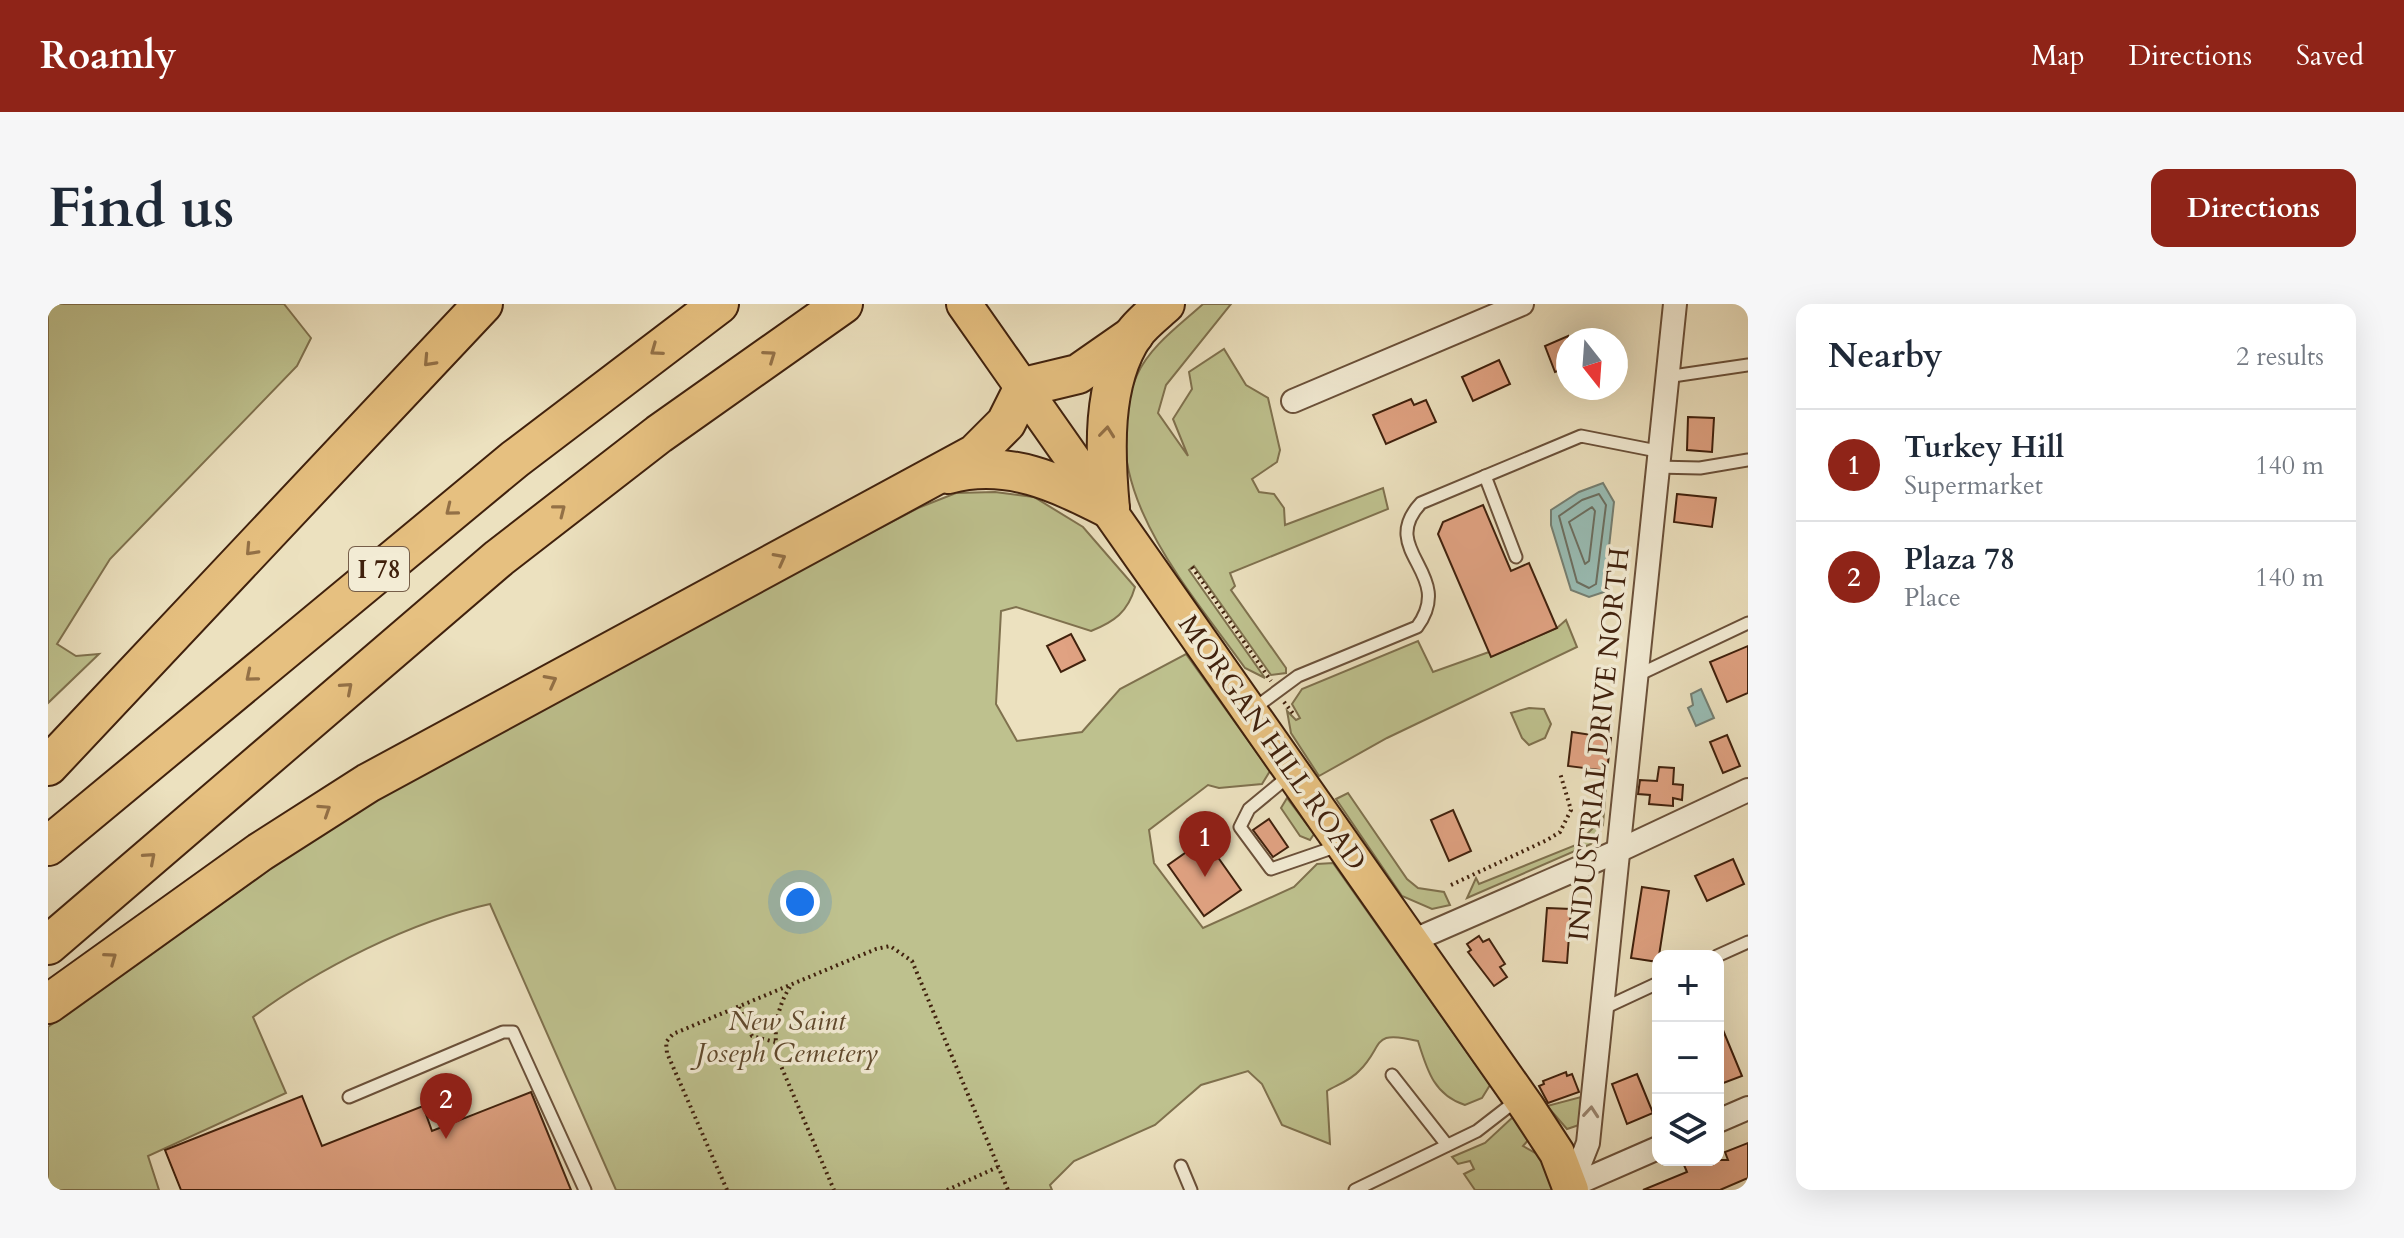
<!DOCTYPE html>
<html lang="en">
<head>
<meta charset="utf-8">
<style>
	:root { --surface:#fff; --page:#f6f6f7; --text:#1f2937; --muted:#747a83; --line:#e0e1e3; --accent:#8f2418 }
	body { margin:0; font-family:Cardo,serif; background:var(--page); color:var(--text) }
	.controls { position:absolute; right:24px; bottom:24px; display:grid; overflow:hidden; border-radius:16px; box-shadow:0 8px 32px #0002 }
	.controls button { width:72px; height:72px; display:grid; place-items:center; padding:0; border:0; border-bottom:2px solid var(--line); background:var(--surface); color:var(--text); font:40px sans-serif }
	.compass { position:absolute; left:1508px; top:24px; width:72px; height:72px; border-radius:50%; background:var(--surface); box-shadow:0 8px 32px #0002; rotate:163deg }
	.you { position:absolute; left:752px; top:598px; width:28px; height:28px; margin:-20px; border:6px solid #fff; border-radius:50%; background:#1a73e8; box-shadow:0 0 0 12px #1a73e833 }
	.badge { display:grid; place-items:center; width:52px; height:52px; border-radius:50%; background:var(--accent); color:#fff; font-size:26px; font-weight:700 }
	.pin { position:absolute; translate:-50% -66px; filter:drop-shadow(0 2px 4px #0008) }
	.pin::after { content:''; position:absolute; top:42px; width:28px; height:24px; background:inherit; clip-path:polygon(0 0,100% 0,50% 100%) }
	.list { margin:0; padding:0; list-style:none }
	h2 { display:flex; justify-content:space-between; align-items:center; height:104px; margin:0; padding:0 32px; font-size:34px }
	h2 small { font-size:26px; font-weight:400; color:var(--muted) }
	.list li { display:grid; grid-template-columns:52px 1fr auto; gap:24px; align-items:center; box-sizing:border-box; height:112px; padding:0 32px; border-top:2px solid var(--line) }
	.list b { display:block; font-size:30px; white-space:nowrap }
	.list p { margin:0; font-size:26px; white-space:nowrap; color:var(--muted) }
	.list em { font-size:26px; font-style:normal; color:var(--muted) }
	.icon { flex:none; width:44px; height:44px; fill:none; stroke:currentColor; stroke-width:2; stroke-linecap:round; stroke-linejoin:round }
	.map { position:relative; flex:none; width:1700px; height:886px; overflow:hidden; border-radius:16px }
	header { display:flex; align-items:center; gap:48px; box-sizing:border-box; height:112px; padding:0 40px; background:var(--accent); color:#fff }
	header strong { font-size:38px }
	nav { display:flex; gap:44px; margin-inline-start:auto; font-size:28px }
	.intro { display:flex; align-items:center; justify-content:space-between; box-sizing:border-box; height:192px; padding:0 48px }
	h1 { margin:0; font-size:56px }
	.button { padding:20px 36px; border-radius:16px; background:var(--accent); color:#fff; font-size:28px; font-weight:700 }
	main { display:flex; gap:48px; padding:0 48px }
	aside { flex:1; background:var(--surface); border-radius:16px; box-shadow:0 8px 32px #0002 }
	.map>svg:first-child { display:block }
	.green { fill:#bec18e; stroke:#7f714e; stroke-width:2 }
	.water { fill:#99bdb5; stroke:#757f72; stroke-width:2 }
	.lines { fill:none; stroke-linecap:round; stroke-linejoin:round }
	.shore { stroke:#6c6f61; stroke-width:2 }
	.building { fill:#e0a282; stroke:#40210d; stroke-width:2 }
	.service-casing { stroke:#6b513a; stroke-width:15 }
	.minor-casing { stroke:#6b513a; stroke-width:26 }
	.primary-casing { stroke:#40210d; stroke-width:38 }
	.motorway-casing { stroke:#40210d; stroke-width:42 }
	.path { stroke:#40210d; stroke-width:4; stroke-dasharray:2 4; stroke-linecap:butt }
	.service { stroke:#f3ecd5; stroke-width:11 }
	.minor { stroke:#f3ecd5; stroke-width:22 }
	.primary { stroke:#e6c080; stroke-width:34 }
	.motorway { stroke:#e6c080; stroke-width:38 }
	.oneway { stroke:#937046 }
	.oneway2 { stroke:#9a8671 }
	.labels { text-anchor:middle; stroke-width:7; stroke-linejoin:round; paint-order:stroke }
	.shield { fill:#f3ecd5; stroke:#765e49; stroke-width:2 }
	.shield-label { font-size:26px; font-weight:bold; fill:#40210d }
	.street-label { font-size:28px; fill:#40210d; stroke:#f3ecd5 }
	.park-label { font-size:28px; font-style:italic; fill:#60492d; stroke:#f3ecd5 }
</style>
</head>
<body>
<header>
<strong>Roamly</strong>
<nav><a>Map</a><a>Directions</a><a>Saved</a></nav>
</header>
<div class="intro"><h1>Find us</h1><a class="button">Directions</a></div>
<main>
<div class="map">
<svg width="1700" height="886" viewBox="0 0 1700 886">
	<rect width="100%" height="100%" fill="#ece1bf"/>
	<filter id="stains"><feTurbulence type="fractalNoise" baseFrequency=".0025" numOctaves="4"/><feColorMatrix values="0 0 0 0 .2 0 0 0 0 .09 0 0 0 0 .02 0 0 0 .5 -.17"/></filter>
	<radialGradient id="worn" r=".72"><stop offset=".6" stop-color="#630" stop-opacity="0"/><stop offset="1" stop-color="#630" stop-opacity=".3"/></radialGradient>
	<g class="green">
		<path d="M0,0H236L263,34L249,62L62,255L9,340L28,352L51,350L0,399Z"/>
		<path d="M1155,0H1183L1118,81L1110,109L1140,152L1125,115L1144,85L1141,68L1176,45L1198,81L1220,94L1232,146L1229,158L1204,175L1211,188L1226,190L1236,204L1237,221L1335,184L1340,205L1182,269L1187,282L1183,286L1238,364V369L1223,371L1146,262L1141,266L1217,374L1197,364C1140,284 1041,177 1089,71C1102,42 1132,21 1155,0Z"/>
		<path d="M947,188L986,193L1035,223L1087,283C1080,308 1066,318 1043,327L968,303L953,307L948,400L969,437L1034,428L1072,385L1138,350L1222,467L1214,480L1171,484L1160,481L1101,526L1106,559L1155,624L1246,583L1269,560L1285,559L1442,781L1434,794L1417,801C1386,791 1379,766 1370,737C1321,725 1337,742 1311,767C1303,776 1289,781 1279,787L1282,840L1234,821L1214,780L1200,767L1153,781L1107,821L1026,857L1002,881L1004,886H568L442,600C364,617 269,665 205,713L238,789L100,852L111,886H0V723L267,533L414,443L870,204L908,189Z"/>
		<path d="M1518,316L1529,343L1339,434L1271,472L1243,429L1239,407L1248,416L1252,414L1244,400L1254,385L1370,337L1385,368L1441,348L1444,352L1509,324Z"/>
		<path d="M1481,404L1496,405L1503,420L1497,434L1481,441L1474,434L1463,409Z"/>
		<path d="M1559,467L1555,521L1543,540L1419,594L1428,574L1431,580L1528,541L1552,517Z"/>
		<path d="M1300,489L1359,575L1370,584L1396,588L1402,601L1384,605L1354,592L1288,495Z"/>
		<path d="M1239,494L1266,530L1262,536L1252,532L1233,504Z"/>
		<path d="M1533,793L1531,821L1519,825L1499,802Z"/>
		<path d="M1466,812L1482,834L1475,842L1496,854L1505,886H1427L1416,870L1426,865L1422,857L1410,860L1404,853L1437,839Z"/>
	</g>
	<g class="water">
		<path d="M1555,179L1566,198L1556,288L1541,293L1523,286L1503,221V206L1531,188Z"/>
		<path d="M1653,385L1666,414L1648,422L1640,404L1645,401L1643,390Z"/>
	</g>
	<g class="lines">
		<g class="shore">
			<path d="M1551,190L1558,201L1548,280L1541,284L1529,278L1511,212L1534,196Z"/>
			<path d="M1544,203L1547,207L1541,257L1537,260L1521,218Z"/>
		</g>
	</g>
	<g class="building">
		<path d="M1520,32V63L1507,68L1497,42Z"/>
		<path d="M1451,56L1462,80L1425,97L1414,73Z"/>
		<path d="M1363,95L1366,101L1378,96L1388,118L1338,140L1325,111Z"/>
		<path d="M1640,113L1666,114L1664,148L1639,146Z"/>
		<path d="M1629,190L1668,194L1664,223L1626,218Z"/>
		<path d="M1435,201L1463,267L1481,259L1509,324L1443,353L1390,230L1395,218Z"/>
		<path d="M1023,330L1037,356L1013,368L999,342Z"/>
		<path d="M1700,342V389L1679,398L1662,358Z"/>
		<path d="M1524,428L1563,434L1559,467L1520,462Z"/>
		<path d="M1679,431L1692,462L1675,469L1662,438Z"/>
		<path d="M1611,463L1626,464L1625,480L1635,481L1634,496L1625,494V502L1601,500L1602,491L1590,490L1592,476L1609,477Z"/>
		<path d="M1405,506L1423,547L1401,557L1383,516Z"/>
		<path d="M1221,515L1240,543L1225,553L1205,526Z"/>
		<path d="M1157,535L1193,586L1156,612L1120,561Z"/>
		<path d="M1685,555L1696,580L1659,597L1647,572Z"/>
		<path d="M1594,583L1621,587L1610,658L1583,654Z"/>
		<path d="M1499,604L1523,605L1519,659L1495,657Z"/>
		<path d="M1431,632L1435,638L1441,635L1457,660L1452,663L1459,673L1446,682L1420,648L1423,646L1419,640Z"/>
		<path d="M1670,714L1694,772L1670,781Z"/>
		<path d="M1518,768L1519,772L1524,770L1531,788L1500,799L1491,782L1496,780L1495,777Z"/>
		<path d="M1589,770L1605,809L1579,820L1564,780Z"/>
		<path d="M483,788L523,886H133L117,846L254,792L274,842L375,802L384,827Z"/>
		<path d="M1700,839V874L1672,886H1595L1639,868L1636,861L1647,856H1680L1677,848Z"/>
	</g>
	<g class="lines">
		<g class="service-casing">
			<g id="service">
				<path d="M1618,73L1700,61"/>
				<path d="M1608,163L1652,164L1700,156"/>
				<path d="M1437,172L1468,253"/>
				<path d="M1590,371L1700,319"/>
				<path d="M1204,406L1250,372L1369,323C1409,269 1328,247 1373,199L1533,132L1609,147"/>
				<path d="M1242,471L1201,505L1192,523L1223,565L1290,542"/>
				<path d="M1669,652L1700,638"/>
				<path d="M1552,706L1610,679"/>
				<path d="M1344,771L1399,841"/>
				<path d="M301,793L455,728H465L537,886"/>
				<path d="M1133,862L1143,886"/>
				<path d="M1307,886L1429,827L1469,796"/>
			</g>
		</g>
		<g class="minor-casing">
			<g id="minor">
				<path d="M1245,97L1474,0"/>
				<path d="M1364,637L1570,547L1700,486"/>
				<path d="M1670,817L1700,804"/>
				<path d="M1523,882L1540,839L1627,0"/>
				<path d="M1523,882L1610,844"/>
			</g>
		</g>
		<g class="primary-casing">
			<path id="primary" d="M916,0L1479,803L1509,849L1523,886"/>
		</g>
		<g class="motorway-casing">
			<g id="motorway">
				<path d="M900,170C961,154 1010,179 1062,205"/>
				<path d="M1062,205C1057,150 1053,79 1086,30C1094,19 1107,9 1117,0"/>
				<path d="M0,462L435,0"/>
				<path d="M0,542L467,155L671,0"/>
				<path d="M0,641L451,254L611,130L795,0"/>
				<path d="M0,700L212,548L320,479L927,150L958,119L976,83L1030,70L1086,31"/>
			</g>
		</g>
		<g class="path">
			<path d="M1144,263L1223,377"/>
			<path d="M1236,398L1247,412"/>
			<path d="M1403,581L1499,536L1512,528L1523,506L1512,469"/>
			<path d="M742,683C728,704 725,731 730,755L786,886"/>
			<path d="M691,703L704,732L727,738"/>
			<path d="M679,886L619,749L618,738L625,730L828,645L842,642L864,657L960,886"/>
			<path d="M899,886L950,863"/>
		</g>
		<use href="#service" class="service"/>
		<use href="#minor" class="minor"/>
		<use href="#primary" class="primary"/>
		<use href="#motorway" class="motorway"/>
	</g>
	<defs><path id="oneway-chevron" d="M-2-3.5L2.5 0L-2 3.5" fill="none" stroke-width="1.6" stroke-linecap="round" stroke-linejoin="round" transform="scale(2)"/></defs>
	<g class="oneway">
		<use href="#oneway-chevron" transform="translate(608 46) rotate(144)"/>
		<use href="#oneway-chevron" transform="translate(722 52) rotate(-35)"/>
		<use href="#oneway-chevron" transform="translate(381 57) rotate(133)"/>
		<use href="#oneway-chevron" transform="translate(1059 128) rotate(-84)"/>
		<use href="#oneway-chevron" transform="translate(403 206) rotate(141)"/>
		<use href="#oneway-chevron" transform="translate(512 206) rotate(-38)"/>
		<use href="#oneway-chevron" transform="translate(203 246) rotate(133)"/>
		<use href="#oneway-chevron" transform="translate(732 255) rotate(-28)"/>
		<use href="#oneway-chevron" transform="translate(203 372) rotate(140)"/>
		<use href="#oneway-chevron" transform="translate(503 377) rotate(-28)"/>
		<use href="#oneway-chevron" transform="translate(299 384) rotate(-41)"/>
		<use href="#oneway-chevron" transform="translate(277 506) rotate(-33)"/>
		<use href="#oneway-chevron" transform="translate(102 554) rotate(-41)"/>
		<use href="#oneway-chevron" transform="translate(63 654) rotate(-36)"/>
	</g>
	<use class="oneway2" href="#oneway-chevron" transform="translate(1543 808) rotate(-85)"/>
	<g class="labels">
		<rect class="shield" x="301" y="243" width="60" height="44" rx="6"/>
		<g class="shield-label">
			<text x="331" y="274">I 78</text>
		</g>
		<g class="street-label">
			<text transform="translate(1225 438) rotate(55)" y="10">MORGAN HILL ROAD</text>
			<text transform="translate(1550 440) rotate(-84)" y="10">INDUSTRIAL DRIVE NORTH</text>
		</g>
		<g class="park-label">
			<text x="739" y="726">New Saint<tspan x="739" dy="32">Joseph Cemetery</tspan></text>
		</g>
	</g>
	<rect width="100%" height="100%" filter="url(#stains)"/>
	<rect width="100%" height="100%" fill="url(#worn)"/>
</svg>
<div class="controls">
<button>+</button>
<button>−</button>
<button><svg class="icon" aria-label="layers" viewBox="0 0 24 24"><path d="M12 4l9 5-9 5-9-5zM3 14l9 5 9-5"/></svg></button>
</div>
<svg class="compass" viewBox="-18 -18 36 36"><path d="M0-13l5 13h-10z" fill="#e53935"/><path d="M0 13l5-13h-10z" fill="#747a83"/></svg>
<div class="you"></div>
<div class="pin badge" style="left:1157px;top:573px">1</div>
<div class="pin badge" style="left:398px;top:835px">2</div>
</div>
<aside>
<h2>Nearby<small>2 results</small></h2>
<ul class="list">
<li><span class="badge">1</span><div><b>Turkey Hill</b><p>Supermarket</p></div><em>140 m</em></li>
<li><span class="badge">2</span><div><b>Plaza 78</b><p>Place</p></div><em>140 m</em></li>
</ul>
</aside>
</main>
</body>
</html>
